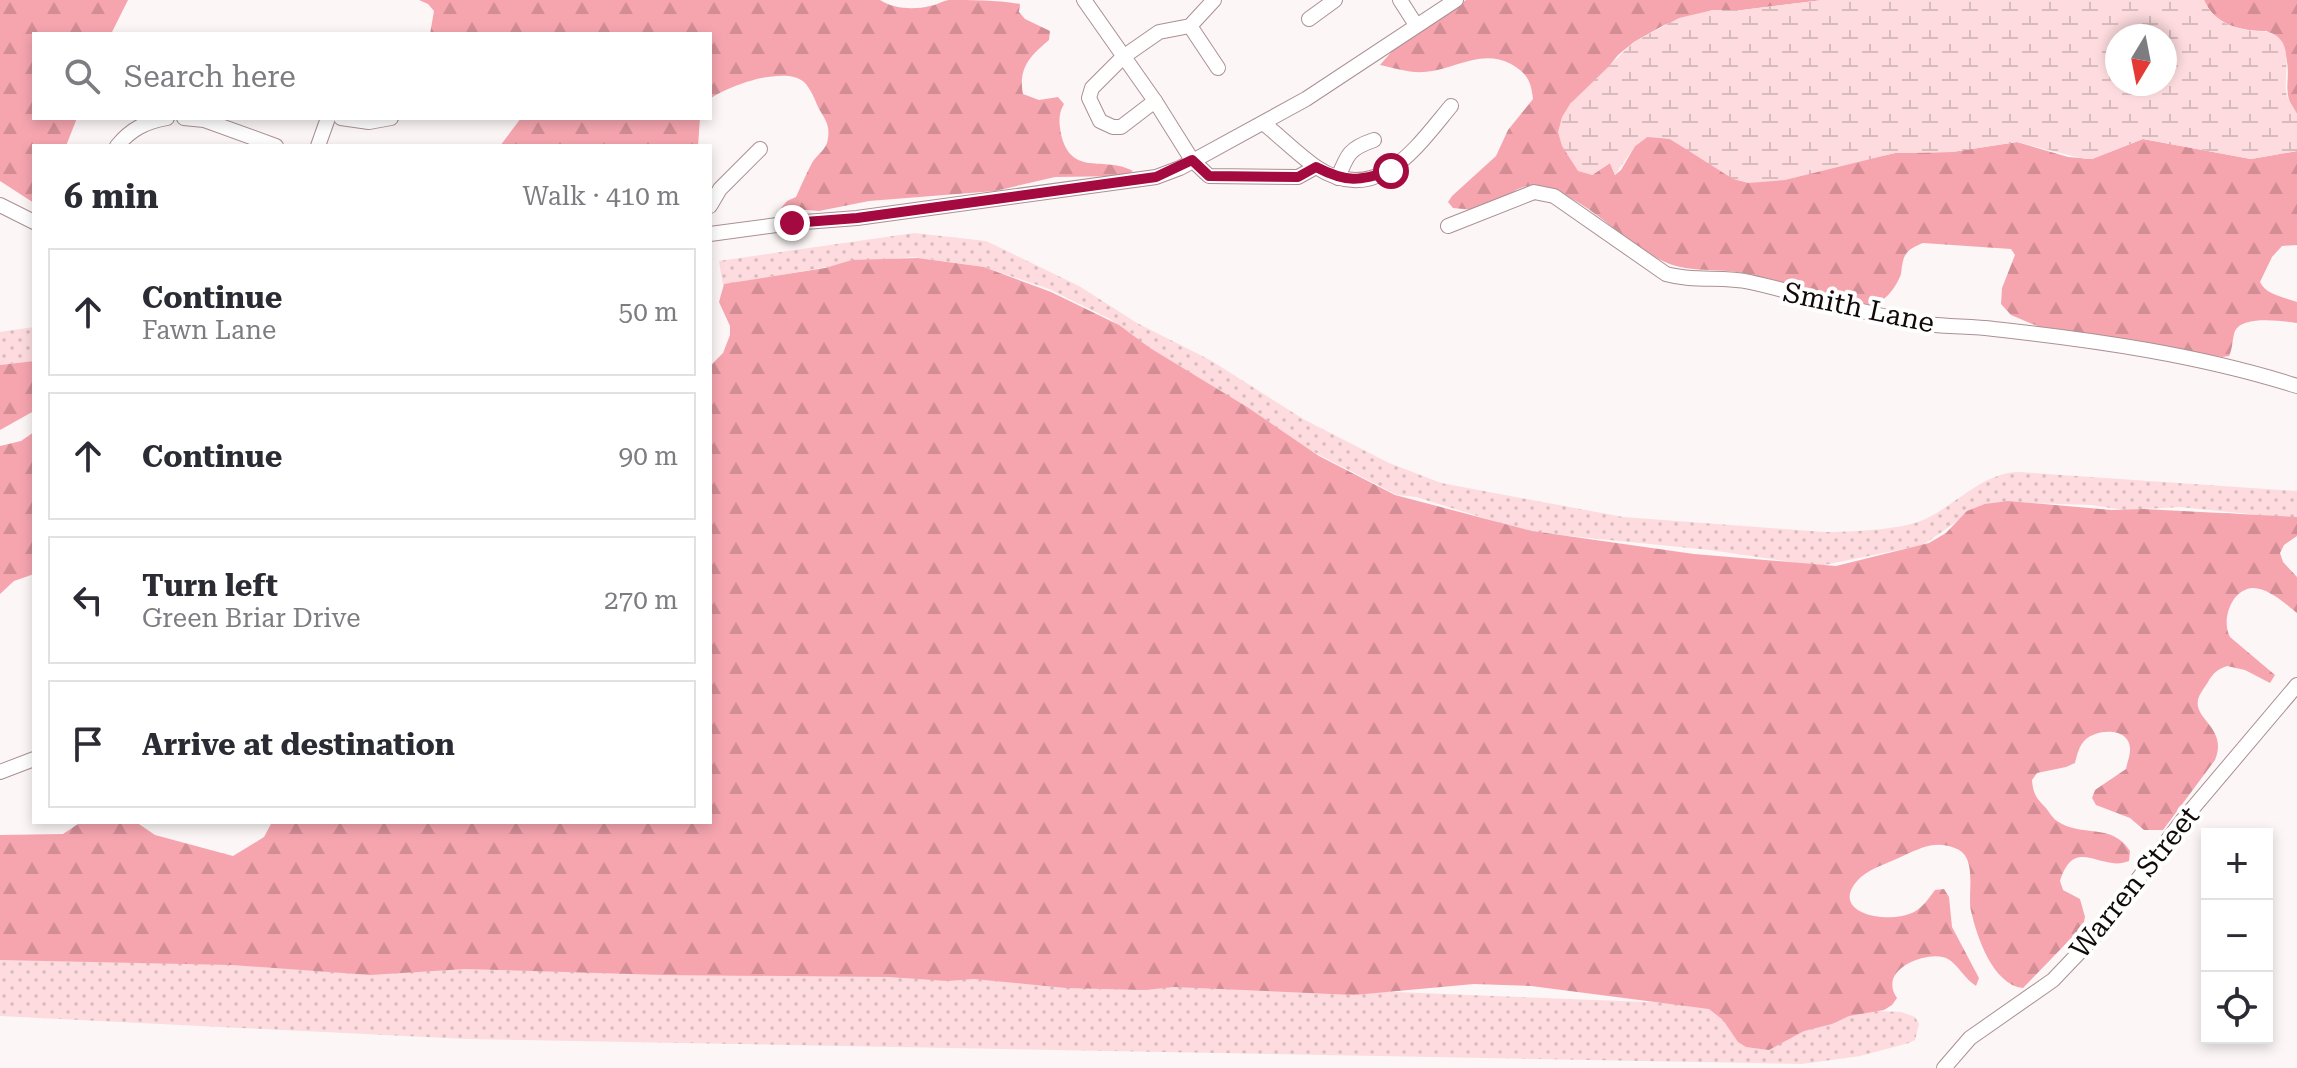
<!DOCTYPE html>
<html lang="en">
<head>
<meta charset="utf-8">
<style>
	:root { --surface:#fff; --page:#f7f7f7; --text:#2b2b33; --muted:#7c7c81; --line:#e1e1e2 }
	body { margin:0; font-family:"Roboto Serif",serif; background:var(--page); color:var(--text) }
	.controls { position:absolute; right:24px; bottom:24px; display:grid; overflow:hidden; border-radius:0px; box-shadow:0 4px 12px #0003 }
	.controls button { width:72px; height:72px; display:grid; place-items:center; padding:0; border:0; border-bottom:2px solid var(--line); background:var(--surface); color:var(--text); font:40px sans-serif }
	.compass { position:absolute; left:2105px; top:24px; width:72px; height:72px; border-radius:50%; background:var(--surface); box-shadow:0 4px 12px #0003; rotate:190deg }
	.stop { position:absolute; width:24px; height:24px; margin:-18px; border:6px solid #a4093f; border-radius:50%; background:#fff }
	.stop.end { background:#a4093f; border-color:#fff; box-shadow:0 2px 8px #0008 }
	.list { margin:0; padding:0; list-style:none }
	h2 { display:flex; justify-content:space-between; align-items:center; height:104px; margin:0; padding:0 32px; font-size:34px }
	h2 small { font-size:26px; font-weight:400; color:var(--muted) }
	.list li { display:grid; grid-template-columns:52px 1fr auto; gap:24px; align-items:center; box-sizing:border-box; height:128px; margin:0 16px 16px; padding:0 16px; border:2px solid var(--line); border-radius:0px }
	.list b { display:block; font-size:30px; white-space:nowrap }
	.list p { margin:0; font-size:26px; white-space:nowrap; color:var(--muted) }
	.list em { font-size:26px; font-style:normal; color:var(--muted) }
	.icon { flex:none; width:44px; height:44px; fill:none; stroke:currentColor; stroke-width:2; stroke-linecap:round; stroke-linejoin:round }
	.map { position:relative; flex:none; width:2297px; height:1068px; overflow:hidden }
	.search { position:absolute; background:var(--surface); box-shadow:0 4px 12px #0003; left:32px; top:32px; width:680px; height:88px; display:flex; align-items:center; gap:20px; box-sizing:border-box; padding:0 28px; border-radius:0px; color:var(--muted); font-size:30px }
	.panel { position:absolute; background:var(--surface); box-shadow:0 4px 12px #0003; left:32px; top:144px; width:680px; height:680px; border-radius:0px }
	.map>svg:first-child { display:block }
	.grass { fill:url(#grass-dots) }
	.forest { fill:url(#forest-firs) }
	.wetland { fill:url(#wetland-marsh); fill-rule:evenodd }
	.lines { fill:none; stroke-linecap:round; stroke-linejoin:round }
	.minor-casing { stroke:#ab9093; stroke-width:16 }
	.minor { stroke:#fff; stroke-width:14 }
	.route { stroke:#a4093f; stroke-width:10 }
	.labels { text-anchor:middle; stroke-width:8; stroke-linejoin:round; paint-order:stroke }
	.street-label { font-size:28px; fill:#12090a; stroke:#fff }
</style>
</head>
<body>
<div class="map">
<svg width="2297" height="1068" viewBox="0 0 2297 1068">
	<defs>
		<pattern id="grass-dots" width="8" height="8" patternUnits="userSpaceOnUse" patternTransform="scale(2)"><rect width="8" height="8" fill="#fddbde"/><path d="M2 2h.1M6 6h.1" fill="none" stroke="#d8bbbd" stroke-width="1.8" stroke-linecap="round"/></pattern>
		<pattern id="forest-firs" width="22" height="20" patternUnits="userSpaceOnUse" patternTransform="scale(2)"><rect width="22" height="20" fill="#f6a5af"/><path d="M5 1l3.5 6h-7zM16 11l3.5 6h-7z" fill="#d28d95"/></pattern>
		<pattern id="wetland-marsh" width="20" height="14" patternUnits="userSpaceOnUse" patternTransform="scale(2)"><rect width="20" height="14" fill="#fddbde"/><path d="M1 5h8M5 5V1M11 12h8M15 12V8" fill="none" stroke="#d8bbbd"/></pattern>
	</defs>
	<rect width="100%" height="100%" fill="#fcf6f6"/>
	<g class="grass">
		<path d="M914,233L986,241L1079,286L1137,323L1210,360L1303,419L1389,463L1441,483L1623,517L1824,532C1850,532 1894,530 1918,522C1952,510 1981,472 2019,472L2297,491V519L2180,507L2125,510L2091,505L2003,502L1970,512L1923,545L1819,566L1710,550L1530,532L1416,497L1397,495L1312,451L1141,343L1110,319L1049,289L984,267L913,257L855,262L723,285L719,261Z"/>
		<path d="M34,327V361L0,365V332Z"/>
		<path d="M0,937L1901,1012L1915,1017L1919,1024L1915,1040L1909,1043L1860,1056L1802,1064L466,1039L0,1016Z"/>
	</g>
	<g class="forest">
		<path d="M0,0H128L111,34H34V118H77L66,146H34V203L0,181Z"/>
		<path d="M419,0H880C894,9 914,10 930,6C937,5 942,1 949,0C970,0 999,0 1020,4L1019,12L1025,19L1050,31L1049,40C1030,56 1018,68 1023,94L1039,100L1058,97L1064,104C1058,114 1059,123 1061,134C1071,178 1104,155 1133,171L1125,176L1055,177L995,191L869,201L819,211L781,208L787,201L796,197C801,186 806,174 812,163C817,154 827,150 828,138C830,125 825,119 819,109C815,100 811,89 804,82C785,65 728,86 710,99V34H430L434,11L428,4Z"/>
		<path d="M1466,0H1823L1742,10H1713L1664,25L1634,42L1618,55L1599,79L1570,104L1592,175L1610,163L1615,175L1621,170L1635,146L1647,137L1654,136L1670,139L1697,155L1859,161L1895,153L1952,152L2017,142L2068,157L2092,159L2143,139L2251,159L2297,151V245L2282,246L2272,257L2260,282C2266,295 2284,297 2297,302V323C2283,321 2242,315 2235,331C2232,339 2233,348 2229,356L2222,357L2042,328L2011,315L2001,304L2002,288L2015,255L2011,249L1923,243C1916,246 1910,248 1906,254C1902,260 1902,268 1901,274C1896,288 1883,305 1868,306C1826,297 1786,281 1743,273C1717,268 1690,273 1665,262C1618,241 1586,192 1533,186C1517,184 1504,201 1490,207C1478,212 1465,209 1453,208L1448,202L1452,196L1496,156L1508,130L1533,99C1531,81 1527,73 1511,64C1480,48 1455,70 1424,72C1409,73 1394,68 1380,65L1394,49Z"/>
		<path d="M2204,0H2297V114C2280,92 2292,80 2286,57C2284,49 2272,38 2267,31C2240,31 2215,25 2204,0Z"/>
		<path d="M521,118H700L698,146H500Z"/>
		<path d="M918,258L984,267L1051,292L1119,325L1150,348L1247,407L1319,456L1395,495L1532,531L1694,554L1836,566L1929,543L1946,533L1967,511L1985,504L2008,501L2112,510L2143,509L2297,517V536L2284,545L2280,553L2283,562L2297,577V613C2286,604 2268,588 2253,588C2231,589 2221,621 2230,637L2275,675L2270,683L2245,670L2227,666C2218,669 2213,673 2208,682C2205,687 2199,694 2198,700C2194,720 2228,728 2215,760L2163,830H2144L2130,818L2096,805L2092,798L2095,790L2126,769C2127,763 2130,756 2130,750C2131,727 2097,728 2085,740C2079,746 2077,755 2075,763L2066,767L2037,773L2032,780C2033,793 2036,798 2045,807C2049,811 2052,818 2057,821C2081,838 2112,822 2130,851L2129,861C2101,873 2075,834 2060,881L2063,890L2080,899L2085,917L2083,926L2023,988C1993,985 1977,937 1971,911C1967,894 1978,858 1957,849C1937,840 1923,847 1905,855C1891,862 1873,867 1861,877C1824,912 1887,926 1914,912C1923,907 1929,898 1935,890L1944,889L1949,897L1952,927L1979,978L1976,986C1965,979 1958,965 1948,959C1931,949 1876,968 1897,998L1892,1005L1884,1010L1849,1016L1832,1024L1804,1031L1769,1050L1746,1047L1738,1042L1723,1020L1709,1009L1531,986L1474,984L1354,995L1174,987L1145,990L1066,988L974,979L947,981L889,977L664,975L465,969L370,975L232,965L0,960V835L63,834L81,822H136L155,835L233,856L264,837L272,822H710V366L723,353L730,335V326L719,302L724,284L825,268L852,260Z"/>
		<path d="M34,361V411L0,430V365Z"/>
		<path d="M34,432V574L14,581L0,594V446L21,441Z"/>
	</g>
	<path class="wetland" d="M1823,0H2204C2212,20 2232,29 2254,31C2263,32 2270,30 2278,37C2292,49 2284,75 2286,91C2287,101 2294,106 2297,114C2297,123 2297,141 2297,151L2251,159L2143,139L2092,159H2085L2017,142L1952,152L1895,153L1785,180L1748,183L1733,179L1670,139L1647,137L1635,146L1615,175L1610,163L1592,175L1578,171L1562,146L1558,132L1562,117L1570,104L1634,42L1679,18L1713,10H1742ZM2117,36H2165V84H2117Z"/>
	<g class="lines">
		<g class="minor-casing">
			<g id="minor">
				<path d="M1084,0L1155,101L1192,160L1209,176L1298,177L1316,167"/>
				<path d="M1400,0L1416,25"/>
				<path d="M1309,19L1335,0"/>
				<path d="M1190,26L1218,68"/>
				<path d="M1155,101L1121,127H1113L1100,121L1089,98L1092,88L1123,57L1159,32L1190,26L1214,0"/>
				<path d="M184,118L204,120L276,146"/>
				<path d="M341,118L369,122L391,118"/>
				<path d="M1263,123C1281,137 1297,154 1316,167C1377,207 1416,148 1451,106"/>
				<path d="M117,146C131,129 145,122 167,118"/>
				<path d="M318,146L328,118"/>
				<path d="M1338,178C1347,154 1350,148 1374,140"/>
				<path d="M0,205L34,222"/>
				<path d="M710,206L720,189L760,149"/>
				<path d="M1448,226L1534,192L1554,196L1666,274C1694,282 1722,276 1750,282C1809,295 1867,316 1927,324C1949,327 1972,326 1994,329C2095,340 2200,355 2297,386"/>
				<path d="M710,234L792,223L857,218L1156,177L1180,168L1306,99L1456,0"/>
				<path d="M0,772L34,759"/>
				<path d="M1944,1068L1970,1038L2053,980L2094,937L2182,821L2297,685"/>
			</g>
		</g>
		<use href="#minor" class="minor"/>
	</g>
	<g class="lines">
		<path class="route" d="M792,223L857,218L1156,177L1192,160L1209,176L1298,177L1316,167C1347,183 1359,181 1391,171"/>
	</g>
	<g class="labels">
		<g class="street-label">
			<text transform="translate(1859 307) rotate(12)" y="10">Smith Lane</text>
			<text transform="translate(2134 882) rotate(-51)" y="10">Warren Street</text>
		</g>
	</g>
</svg>
<div class="controls">
<button>+</button>
<button>−</button>
<button><svg class="icon" aria-label="locate" viewBox="0 0 24 24"><circle cx="12" cy="12" r="6"/><path d="M12 2v4M12 18v4M2 12h4M18 12h4"/></svg></button>
</div>
<svg class="compass" viewBox="-18 -18 36 36"><path d="M0-13l5 13h-10z" fill="#e53935"/><path d="M0 13l5-13h-10z" fill="#7c7c81"/></svg>
<div class="stop" style="left:1391px;top:171px"></div>
<div class="stop end" style="left:792px;top:223px"></div>
<div class="search"><svg class="icon" aria-label="search" viewBox="0 0 24 24"><circle cx="10" cy="10" r="6"/><path d="M15 15l6 6"/></svg>Search here</div>
<section class="panel">
<h2>6 min<small>Walk · 410 m</small></h2>
<ul class="list">
<li><svg class="icon" aria-label="ahead" viewBox="0 0 24 24"><path d="M12 20V5M6 11l6-6 6 6"/></svg><div><b>Continue</b><p>Fawn Lane</p></div><em>50 m</em></li>
<li><svg class="icon" aria-label="ahead" viewBox="0 0 24 24"><path d="M12 20V5M6 11l6-6 6 6"/></svg><div><b>Continue</b></div><em>90 m</em></li>
<li><svg class="icon" aria-label="left" viewBox="0 0 24 24"><path d="M17 20v-9H6M10 6l-5 5 5 5"/></svg><div><b>Turn left</b><p>Green Briar Drive</p></div><em>270 m</em></li>
<li><svg class="icon" aria-label="arrive" viewBox="0 0 24 24"><path d="M6 21V4h12l-3 4 3 4H6"/></svg><div><b>Arrive at destination</b></div></li>
</ul>
</section>
</div>
</body>
</html>
